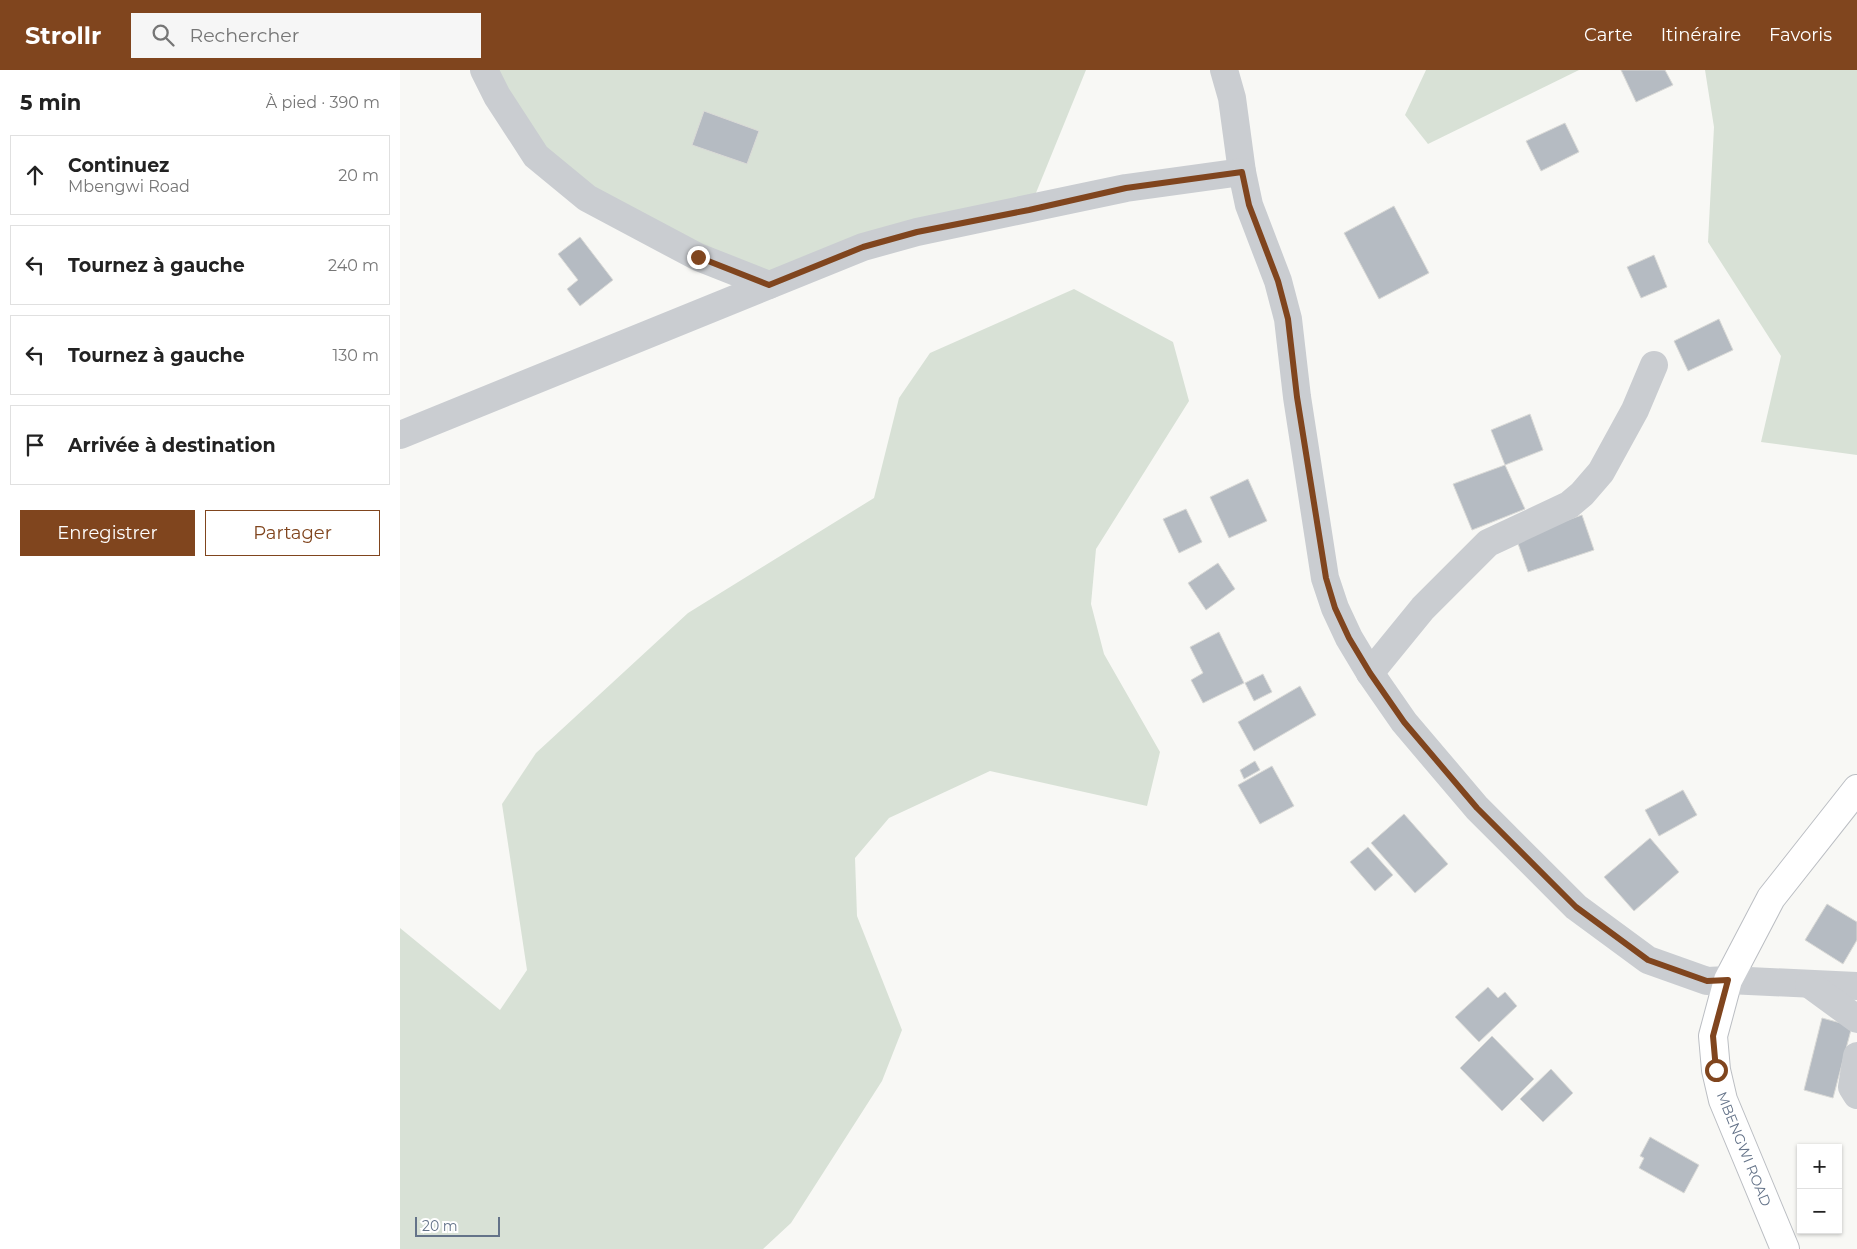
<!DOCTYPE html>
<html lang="fr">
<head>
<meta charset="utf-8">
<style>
	:root { --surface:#fff; --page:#f6f6f6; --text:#222; --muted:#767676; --line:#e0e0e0; --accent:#80451e }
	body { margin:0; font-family:Montserrat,sans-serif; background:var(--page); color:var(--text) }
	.controls { position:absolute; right:15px; bottom:15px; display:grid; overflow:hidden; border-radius:0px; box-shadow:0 1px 4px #0004 }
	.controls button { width:45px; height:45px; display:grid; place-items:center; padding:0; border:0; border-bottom:1px solid var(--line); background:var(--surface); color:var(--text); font:25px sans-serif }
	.scale { position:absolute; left:15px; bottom:12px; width:85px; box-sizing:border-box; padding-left:5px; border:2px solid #647389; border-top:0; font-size:14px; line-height:18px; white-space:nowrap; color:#647389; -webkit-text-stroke:4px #fff; paint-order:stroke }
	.stop { position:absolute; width:15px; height:15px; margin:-11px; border:4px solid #80451e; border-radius:50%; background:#fff }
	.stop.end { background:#80451e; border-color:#fff; box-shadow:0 1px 5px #0008 }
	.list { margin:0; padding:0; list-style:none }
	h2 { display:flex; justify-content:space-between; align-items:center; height:65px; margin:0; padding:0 20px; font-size:21px }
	h2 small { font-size:16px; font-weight:400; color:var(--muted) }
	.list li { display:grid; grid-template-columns:32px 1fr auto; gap:15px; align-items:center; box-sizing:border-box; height:80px; margin:0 10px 10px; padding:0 10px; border:1px solid var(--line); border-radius:0px }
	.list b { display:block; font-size:19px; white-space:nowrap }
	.list p { margin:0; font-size:16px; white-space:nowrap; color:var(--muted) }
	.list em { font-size:16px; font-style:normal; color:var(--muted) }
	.actions { display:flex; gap:10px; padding:15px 20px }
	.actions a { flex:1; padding:11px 0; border:1px solid var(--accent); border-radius:0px; text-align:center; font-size:18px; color:var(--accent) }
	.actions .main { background:var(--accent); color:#fff }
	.icon { flex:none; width:28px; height:28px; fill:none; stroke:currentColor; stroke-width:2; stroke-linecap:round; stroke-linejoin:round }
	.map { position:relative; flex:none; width:1457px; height:1179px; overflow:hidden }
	header { display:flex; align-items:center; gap:30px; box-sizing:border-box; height:70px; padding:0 25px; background:var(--accent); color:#fff }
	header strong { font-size:24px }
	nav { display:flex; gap:28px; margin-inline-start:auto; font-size:18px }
	.search { width:350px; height:45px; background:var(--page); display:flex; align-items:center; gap:12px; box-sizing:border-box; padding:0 18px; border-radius:0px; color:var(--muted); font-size:19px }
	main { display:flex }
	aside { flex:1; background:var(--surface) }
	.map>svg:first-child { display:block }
	.green { fill:#d8e1d6 }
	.building { fill:#b5bbc2; stroke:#dadad7 }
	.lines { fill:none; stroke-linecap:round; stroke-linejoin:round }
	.major-casing { stroke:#bbbec3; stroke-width:30 }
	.minor { stroke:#cacdd1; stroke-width:28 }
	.major { stroke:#fff; stroke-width:28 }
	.route { stroke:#80451e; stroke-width:6 }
	.labels { text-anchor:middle; stroke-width:5; stroke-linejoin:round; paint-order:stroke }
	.street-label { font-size:14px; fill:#647389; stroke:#fff }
</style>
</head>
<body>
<header>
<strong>Strollr</strong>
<div class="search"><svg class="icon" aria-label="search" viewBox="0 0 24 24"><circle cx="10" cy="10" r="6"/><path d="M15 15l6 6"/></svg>Rechercher</div>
<nav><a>Carte</a><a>Itinéraire</a><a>Favoris</a></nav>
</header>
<main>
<aside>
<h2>5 min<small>À pied · 390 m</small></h2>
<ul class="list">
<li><svg class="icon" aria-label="ahead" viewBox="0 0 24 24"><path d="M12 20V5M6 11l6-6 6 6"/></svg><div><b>Continuez</b><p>Mbengwi Road</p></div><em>20 m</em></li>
<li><svg class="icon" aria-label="left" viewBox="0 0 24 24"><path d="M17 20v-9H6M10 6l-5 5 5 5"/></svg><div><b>Tournez à gauche</b></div><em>240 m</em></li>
<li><svg class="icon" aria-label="left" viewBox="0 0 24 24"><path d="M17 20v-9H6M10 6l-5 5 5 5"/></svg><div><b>Tournez à gauche</b></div><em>130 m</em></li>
<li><svg class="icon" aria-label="arrive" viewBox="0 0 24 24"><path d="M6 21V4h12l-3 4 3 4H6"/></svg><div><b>Arrivée à destination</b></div></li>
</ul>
<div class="actions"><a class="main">Enregistrer</a><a>Partager</a></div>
</aside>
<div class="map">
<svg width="1457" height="1179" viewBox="0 0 1457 1179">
	<rect width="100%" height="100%" fill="#f8f8f5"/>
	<g class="green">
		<path d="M84,0H686L629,140L369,215L187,128Z"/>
		<path d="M1026,0H1179L1028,74L1005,45Z"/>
		<path d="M1305,0H1457V385L1361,372L1381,286L1308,172L1314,57Z"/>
		<path d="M674,219L773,272L789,331L696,479L691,534L704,584L760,682L747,736L590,701L489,748L455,788L457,846L502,960L482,1011L391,1153L363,1179H0V858L100,940L127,900L102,734L136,683L288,543L474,428L499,328L530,283Z"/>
	</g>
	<g class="building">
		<path d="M1221,0H1265L1273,15L1236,32Z"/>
		<path d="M304,41L359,61L347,94L292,75Z"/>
		<path d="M1165,53L1179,82L1141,101L1126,71Z"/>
		<path d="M994,136L1029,203L979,229L944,163Z"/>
		<path d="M180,167L213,210L180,236L167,219L178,210L158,184Z"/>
		<path d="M1254,185L1267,217L1241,228L1227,197Z"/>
		<path d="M1319,249L1333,280L1288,301L1274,271Z"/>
		<path d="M1130,344L1143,380L1105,395L1091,360Z"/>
		<path d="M1105,395L1125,439L1072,460L1053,414Z"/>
		<path d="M848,409L867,451L829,468L810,427Z"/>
		<path d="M786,439L802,472L779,483L763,449Z"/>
		<path d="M1182,445L1194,480L1128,502L1116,468Z"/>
		<path d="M818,493L835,519L806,540L788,513Z"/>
		<path d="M819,562L844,613L803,633L791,610L803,603L790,577Z"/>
		<path d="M863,604L872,622L854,631L845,613Z"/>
		<path d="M900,616L916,645L854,681L838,652Z"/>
		<path d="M855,691L860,700L844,709L840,700Z"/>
		<path d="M872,696L894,736L860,754L838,715Z"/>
		<path d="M1283,720L1297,745L1259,766L1245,740Z"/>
		<path d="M1004,744L1048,794L1015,823L971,773Z"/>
		<path d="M1250,768L1279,802L1234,841L1204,807Z"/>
		<path d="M968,777L993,805L975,821L950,792Z"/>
		<path d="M1427,834L1457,852V870L1443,894L1405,870Z"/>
		<path d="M1088,917L1098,928L1105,922L1117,936L1079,972L1055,947Z"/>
		<path d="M1422,948L1452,956L1433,1028L1404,1020Z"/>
		<path d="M1092,966L1134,1009L1102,1041L1060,998Z"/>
		<path d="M1151,999L1173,1023L1143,1052L1120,1029Z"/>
		<path d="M1250,1067L1299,1095L1284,1123L1239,1098L1244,1088L1240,1086Z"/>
	</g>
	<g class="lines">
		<g class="major-casing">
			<path id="major" d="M1385,1179L1323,1030L1316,1000L1313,966L1328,910L1371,828L1457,719"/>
		</g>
		<g class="minor">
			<path d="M84,0L97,26L136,86L187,128L298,187L369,215"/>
			<path d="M824,0L832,28L842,102L849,135L878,211L888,249L897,327L925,508L935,538L949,568L970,603L1004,652L1077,738L1176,837L1248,890L1307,911L1328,910L1457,916"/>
			<path d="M0,365L463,177L517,162L726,118L842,102"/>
			<path d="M970,603L1023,538L1088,473L1169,435L1182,424L1201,402L1235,340L1254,295"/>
			<path d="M1409,914L1457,949"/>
			<path d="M1457,986L1452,1017L1457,1025"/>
		</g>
		<use href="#major" class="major"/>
	</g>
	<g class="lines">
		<path class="route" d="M298,187L369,215L463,177L517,162L629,140L726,118L842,102L849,135L878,211L888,249L897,327L926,508L935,538L949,568L970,603L1004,652L1077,738L1176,837L1248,890L1307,911L1328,910L1313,966L1316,1000"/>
	</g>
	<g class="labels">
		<g class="street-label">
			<text transform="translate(1344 1079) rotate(68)" y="5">MBENGWI ROAD</text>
		</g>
	</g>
</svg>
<div class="controls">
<button>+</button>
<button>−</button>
</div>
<div class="scale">20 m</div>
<div class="stop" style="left:1316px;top:1000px"></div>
<div class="stop end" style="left:298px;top:187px"></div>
</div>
</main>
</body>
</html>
